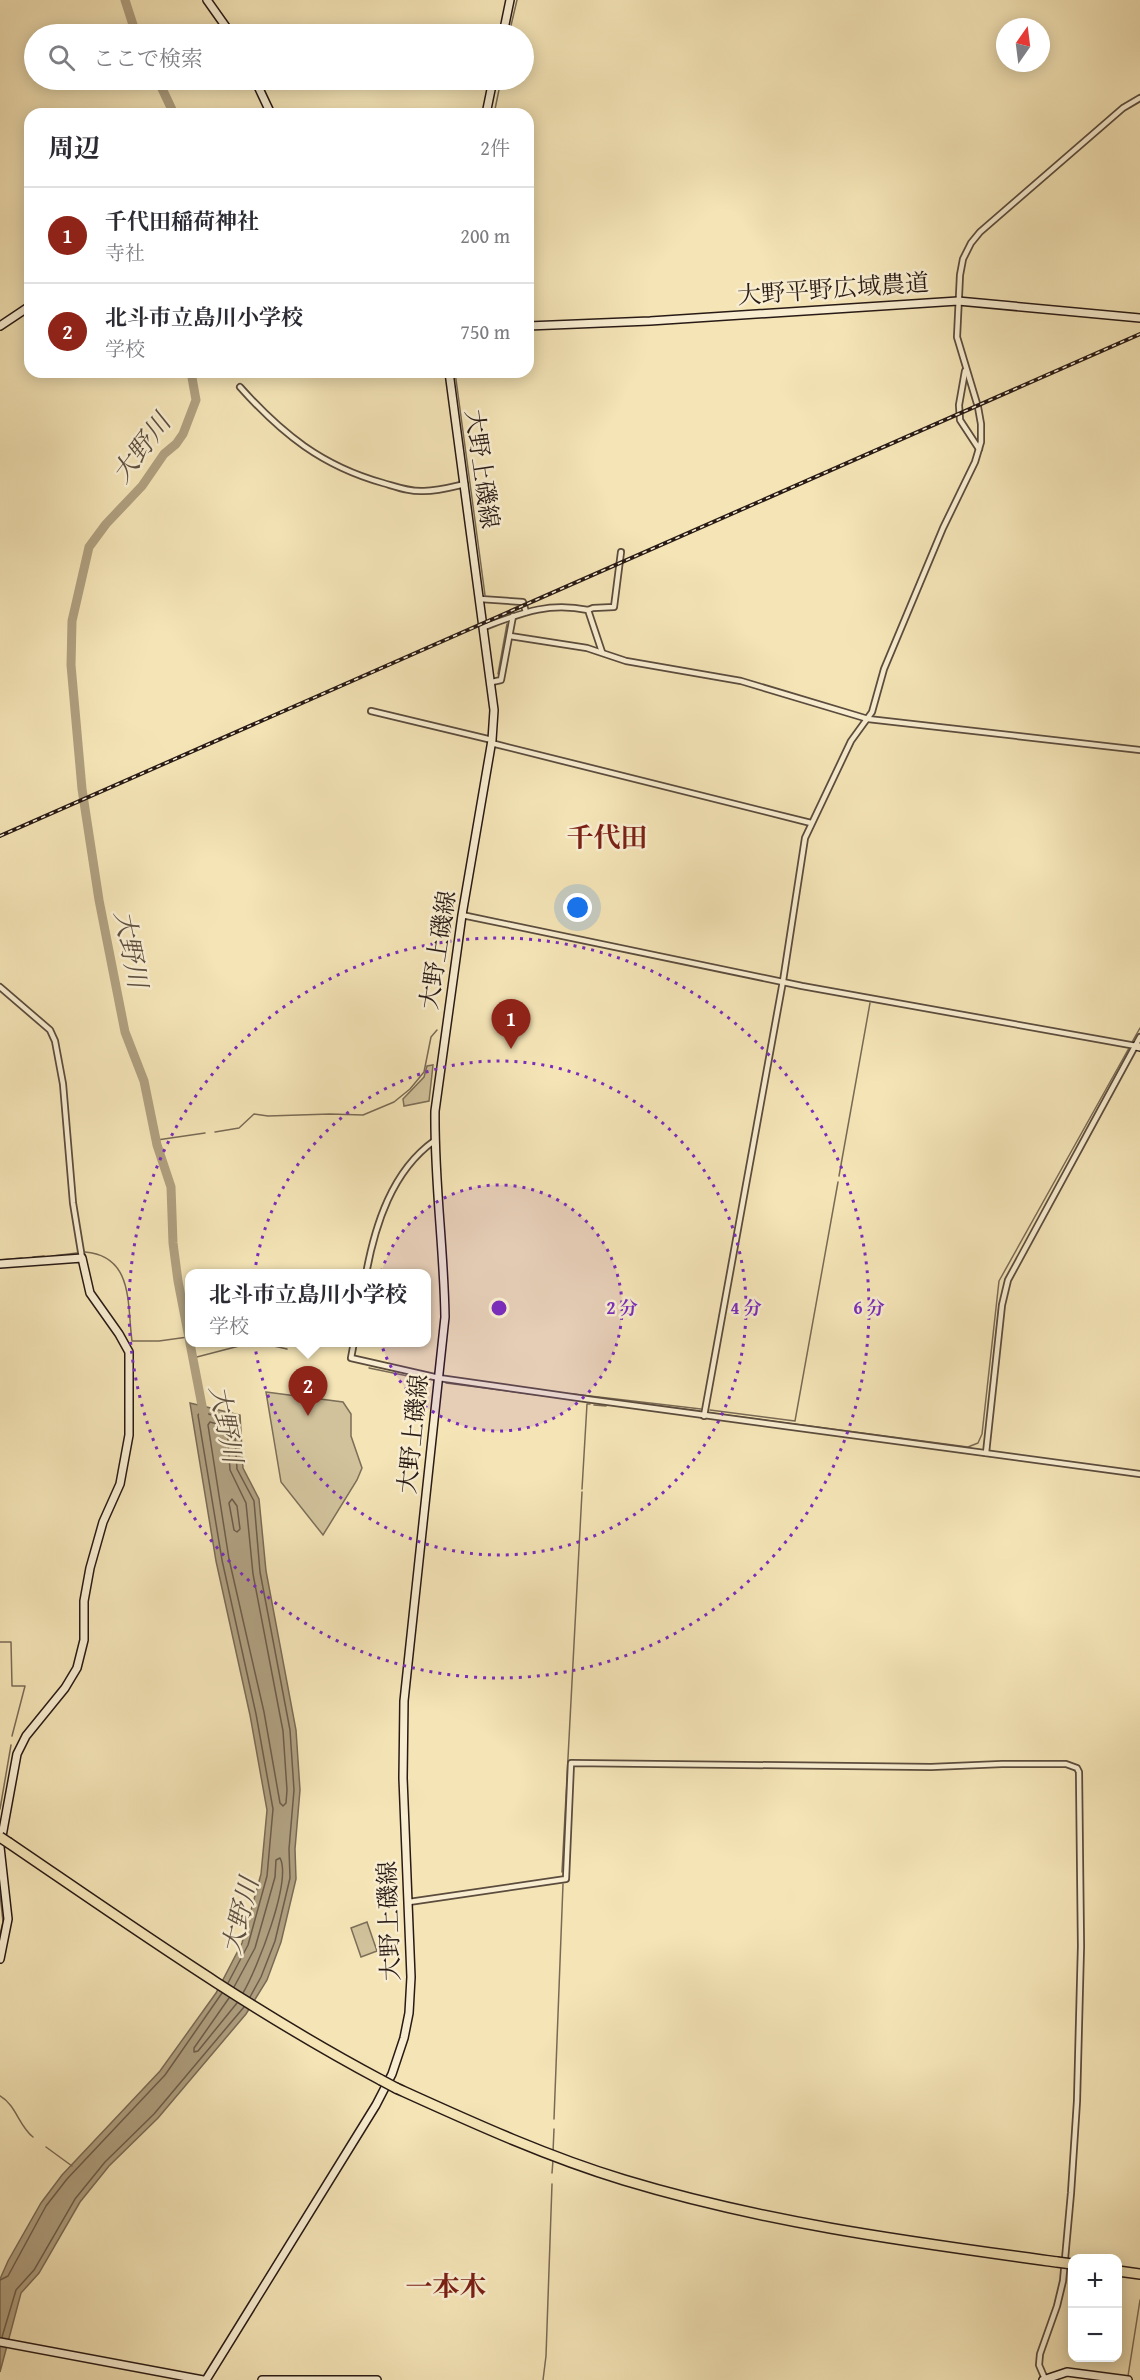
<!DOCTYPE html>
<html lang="ja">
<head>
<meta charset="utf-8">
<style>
	:root { --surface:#fff; --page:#f7f7f7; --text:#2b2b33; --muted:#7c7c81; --line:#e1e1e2; --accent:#8f2418 }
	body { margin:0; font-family:"Gentium Book Plus","Noto Serif JP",serif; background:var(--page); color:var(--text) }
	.controls { position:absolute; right:18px; bottom:18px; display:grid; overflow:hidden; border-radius:12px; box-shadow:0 3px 15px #0003 }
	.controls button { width:54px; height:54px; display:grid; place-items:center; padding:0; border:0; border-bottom:2px solid var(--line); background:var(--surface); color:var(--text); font:30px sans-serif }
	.compass { position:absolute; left:996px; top:18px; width:54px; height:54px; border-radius:50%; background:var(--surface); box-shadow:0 3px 15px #0003; rotate:14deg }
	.you { position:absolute; left:578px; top:908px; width:21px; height:21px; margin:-15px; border:4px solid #fff; border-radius:50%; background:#1a73e8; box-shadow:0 0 0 9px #1a73e833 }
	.badge { display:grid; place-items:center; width:39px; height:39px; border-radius:50%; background:var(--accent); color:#fff; font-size:20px; font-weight:700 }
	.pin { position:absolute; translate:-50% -50px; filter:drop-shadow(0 2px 3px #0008) }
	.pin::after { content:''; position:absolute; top:32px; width:21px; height:18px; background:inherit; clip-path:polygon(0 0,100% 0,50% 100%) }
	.popup { position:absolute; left:185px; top:1269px; width:246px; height:78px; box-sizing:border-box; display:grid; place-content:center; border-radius:12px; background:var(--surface); filter:drop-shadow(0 2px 4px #0005); font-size:20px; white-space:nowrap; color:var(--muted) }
	.popup b { font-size:22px; color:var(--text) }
	.popup::after { content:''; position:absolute; left:50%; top:100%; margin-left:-12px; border:12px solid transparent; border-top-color:var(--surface) }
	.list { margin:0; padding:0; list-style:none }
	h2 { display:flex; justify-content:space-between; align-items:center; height:78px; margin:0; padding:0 24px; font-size:26px }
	h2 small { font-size:20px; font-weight:400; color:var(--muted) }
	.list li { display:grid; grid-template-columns:39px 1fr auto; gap:18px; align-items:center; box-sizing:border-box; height:96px; padding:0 24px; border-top:2px solid var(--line) }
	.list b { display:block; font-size:22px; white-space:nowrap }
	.list p { margin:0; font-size:20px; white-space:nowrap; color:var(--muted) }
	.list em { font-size:20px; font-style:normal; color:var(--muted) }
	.icon { flex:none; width:33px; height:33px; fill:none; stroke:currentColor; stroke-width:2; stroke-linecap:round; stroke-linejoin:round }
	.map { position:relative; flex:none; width:1140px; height:2380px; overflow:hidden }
	.search { position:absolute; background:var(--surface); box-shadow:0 3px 15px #0003; left:24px; top:24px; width:510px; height:66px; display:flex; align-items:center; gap:15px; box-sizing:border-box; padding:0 21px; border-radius:33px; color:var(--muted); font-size:22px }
	.panel { position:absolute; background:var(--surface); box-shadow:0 3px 15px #0003; left:24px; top:108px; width:510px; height:270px; border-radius:18px }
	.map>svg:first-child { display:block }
	.green { fill:#d1c29b; stroke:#7c6e58; stroke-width:1.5 }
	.water { fill:#af9f7f; stroke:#796a55; stroke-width:1.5 }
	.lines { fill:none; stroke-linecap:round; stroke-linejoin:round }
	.shore { stroke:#6c5c4a; stroke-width:1.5 }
	.stream { stroke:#796a55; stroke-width:1.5 }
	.river { stroke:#af9f7f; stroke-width:9 }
	.street-casing { stroke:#5b4c3d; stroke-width:8 }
	.secondary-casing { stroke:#281a15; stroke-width:10 }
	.highway-casing { stroke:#281a15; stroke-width:12 }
	.street { stroke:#f8edd0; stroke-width:4.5 }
	.secondary { stroke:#f8edd0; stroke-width:7 }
	.highway { stroke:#f4e4b6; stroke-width:9 }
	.rail-casing { stroke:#281a15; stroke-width:4 }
	.rail { stroke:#f8edd0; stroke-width:1.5; stroke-dasharray:4.5; stroke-linecap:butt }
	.highway-bridge-casing { stroke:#281a15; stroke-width:12; stroke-linecap:butt }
	.highway-bridge { stroke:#f4e4b6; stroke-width:9 }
	.ring { fill:none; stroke:#7b2cbf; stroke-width:3; stroke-dasharray:3 6 }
	.labels { text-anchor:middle; stroke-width:5; stroke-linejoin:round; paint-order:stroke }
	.street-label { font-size:24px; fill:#281a15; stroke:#f8edd0 }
	.water-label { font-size:26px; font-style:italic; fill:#5e4f3f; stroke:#f8edd0 }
	.quarter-label { font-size:27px; font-weight:bold; fill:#7a1f14; stroke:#f8edd0 }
	.centre { fill:#7b2cbf; stroke:#f8edd0; stroke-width:3 }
	.ring-label { font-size:18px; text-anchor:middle; font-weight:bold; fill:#7b2cbf; stroke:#f8edd0; stroke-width:5; stroke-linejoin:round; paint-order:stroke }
</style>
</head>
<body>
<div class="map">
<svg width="1140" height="2380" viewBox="0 0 1140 2380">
	<rect width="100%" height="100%" fill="#f4e4b6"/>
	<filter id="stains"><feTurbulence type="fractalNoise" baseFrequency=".00333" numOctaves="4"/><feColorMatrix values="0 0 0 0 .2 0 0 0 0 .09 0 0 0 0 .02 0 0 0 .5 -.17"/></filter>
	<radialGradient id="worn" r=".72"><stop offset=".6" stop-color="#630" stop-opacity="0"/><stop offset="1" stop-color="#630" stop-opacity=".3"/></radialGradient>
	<g class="green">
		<path d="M433,1065L429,1101L404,1106L403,1099L424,1077L427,1066Z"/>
		<path d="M266,1392L343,1402L351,1414V1436L362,1468L357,1480L323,1535L281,1482Z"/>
		<path d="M367,1922L377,1951L361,1957L351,1928Z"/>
	</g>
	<path class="water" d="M190,1403L240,1415L243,1468L259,1499L266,1571L296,1730L300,1790L295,1849L296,1879L281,1942L267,1980L246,2014L158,2118L109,2166L80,2202L39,2273L21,2293L0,2372V2279L8,2261L41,2203L62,2175L160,2071L216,1993L242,1943L261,1874L267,1810L250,1715L216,1561Z"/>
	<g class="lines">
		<g class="shore">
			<path d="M210,1422L227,1427L230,1470L246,1503L253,1574L283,1731L287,1790L286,1803L283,1806L280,1803L264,1712L229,1559L208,1425Z"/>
			<path d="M232,1499L237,1506L240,1529L237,1532L234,1530L229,1503Z"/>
			<path d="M228,1983L248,1945L267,1876L273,1809L256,1714L222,1560L198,1415L201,1412L234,1421L237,1469L254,1501L260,1572L290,1730L294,1790L289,1849L290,1878L275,1941L261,1977L250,1997"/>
			<path d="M234,1987L255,1948L275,1877L276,1860L280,1858C292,1881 257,1969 243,1993"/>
			<path d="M229,1998L194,2048V2052L198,2051L237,2003"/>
			<path d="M0,2280L8,2276L46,2206L67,2179L165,2075L222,1993"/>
			<path d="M2,2337L16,2290L34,2270L75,2199L105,2162L154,2114L244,2007"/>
		</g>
		<g class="stream">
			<path d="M509,34L517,0"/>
			<path d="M494,114L501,80"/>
			<path d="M455,372L485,595"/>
			<path d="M498,674L507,624"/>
			<path d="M1132,1042L1140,1028"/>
			<path d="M215,1132L239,1128L254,1114L268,1116L330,1114L363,1115L394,1102L410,1089L424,1072L431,1037L437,1030"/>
			<path d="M157,1140L205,1133"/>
			<path d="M839,1176L870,1003"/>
			<path d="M85,1252C134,1256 127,1305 132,1341H159L188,1337"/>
			<path d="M52,1256L77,1253"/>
			<path d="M33,1257L44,1256"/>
			<path d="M0,1260L22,1258"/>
			<path d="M256,1342L287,1349"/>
			<path d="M193,1358L243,1345"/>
			<path d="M369,1368L427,1380"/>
			<path d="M446,1383L569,1399"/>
			<path d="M573,1394L701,1409"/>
			<path d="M612,1400L700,1411"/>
			<path d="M594,1405L606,1406"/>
			<path d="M710,1410L795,1421L838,1182"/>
			<path d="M710,1413L968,1447L978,1443L982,1434L999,1281L1129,1048"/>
			<path d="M582,1489L587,1404H590"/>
			<path d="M0,1642H11L12,1686H25L12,1736"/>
			<path d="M0,1809L11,1745"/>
			<path d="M562,1872L582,1492"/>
			<path d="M0,1894L3,1922L0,1934"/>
			<path d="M0,2096C16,2105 19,2126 33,2137"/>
			<path d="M554,2119L563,1884"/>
			<path d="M46,2147L72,2166"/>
			<path d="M553,2152L554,2129"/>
			<path d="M552,2173L553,2160"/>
			<path d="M1128,2376L1140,2300"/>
			<path d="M543,2380L546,2356L552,2184"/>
		</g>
		<g class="river">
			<path d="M125,0L136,34"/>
			<path d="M158,80L174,114"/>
			<path d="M191,372L196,400L183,434L176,444L164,454L142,486L106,524L89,547L72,621L71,665L82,789L99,900L125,1032L144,1081L157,1145L171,1187L173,1243L178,1281L204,1416"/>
		</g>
		<g class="street-casing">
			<g id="street">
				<path d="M965,371L959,405L960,420L979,449"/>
				<path d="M240,387C282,434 322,466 383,483C397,487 410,492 424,491C438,491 452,487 465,484"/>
				<path d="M480,599L523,602L526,612"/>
				<path d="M588,610L593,608L614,607L621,552"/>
				<path d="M484,627C522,613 547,602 588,610L602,652"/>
				<path d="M510,636L587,648L626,661L741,681L868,719L1140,750"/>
				<path d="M492,682L501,680L513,616"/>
				<path d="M371,711L492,740"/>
				<path d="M491,743L811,823"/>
				<path d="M462,915L802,986L1136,1046"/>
				<path d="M0,987L50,1030L55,1041L63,1084L73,1203L82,1258"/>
				<path d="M366,1274C375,1225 392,1171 434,1141"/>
				<path d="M354,1342L351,1358L439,1378L593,1400L1140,1474"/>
				<path d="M704,1416L783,981L805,838L851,741L872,712L884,669L943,528L975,462L981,442V424L978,407L957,337L960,275L963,259L971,243L980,232L1123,108L1140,98"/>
				<path d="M986,1453L1002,1305L1008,1280L1140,1037"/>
				<path d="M409,1902L566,1879L571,1763L931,1767L1002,1764H1066L1077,1768L1079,1772L1081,1946L1077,2101L1071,2193L1063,2281L1057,2306L1040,2354L1039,2365L1045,2379"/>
			</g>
		</g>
		<g class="secondary-casing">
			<g id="secondary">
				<path d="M207,0L231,34"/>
				<path d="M503,34L510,0"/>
				<path d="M255,80L271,114"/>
				<path d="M486,114L493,80"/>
				<path d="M0,326L30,306"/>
				<path d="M528,326L650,321L958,301L1140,318"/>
				<path d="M1136,1046L1140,1047"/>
				<path d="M0,1264L82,1258L90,1293L119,1334L129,1352V1435L120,1484L103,1522L90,1568L84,1601V1640L77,1668L65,1688L26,1736L17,1754L0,1847L8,1919L0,1959"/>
				<path d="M0,2342L203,2380"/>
				<path d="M206,2380L376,2105L392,2074L404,2038L409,2013L411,1977L403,1778L404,1701L445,1317C444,1248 434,1180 435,1111L462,915L492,740L494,710L449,372"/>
				<path d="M262,2380H377"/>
				<path d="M1043,2380L1067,2372L1128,2380"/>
			</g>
		</g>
		<g class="highway-casing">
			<g id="highway">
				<path d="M9,1843C131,1926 251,2011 381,2080"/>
				<path d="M396,2088C471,2122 545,2156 624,2180C766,2223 911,2242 1057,2262"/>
				<path d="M1118,2271L1140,2274"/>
			</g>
		</g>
		<use href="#street" class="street"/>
		<use href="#secondary" class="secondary"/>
		<use href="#highway" class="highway"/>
		<g class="rail-casing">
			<path id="rail" d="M0,836L1140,334"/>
		</g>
		<use href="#rail" class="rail"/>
		<g class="highway-bridge-casing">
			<g id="highway-bridge">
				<path d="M0,1837L9,1843"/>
				<path d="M381,2080L396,2088"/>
				<path d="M1057,2262L1072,2264"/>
			</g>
		</g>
		<use href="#highway-bridge" class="highway-bridge"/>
	</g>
	<circle cx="499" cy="1308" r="123" fill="#7b2cbf" fill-opacity=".12"/>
	<g class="ring">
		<circle cx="499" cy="1308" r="123"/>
		<circle cx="499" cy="1308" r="247"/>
		<circle cx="499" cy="1308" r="370"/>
	</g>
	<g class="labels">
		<g class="street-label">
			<text transform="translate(833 289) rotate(-4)" y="8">大野平野広域農道</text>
			<text transform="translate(482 469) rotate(82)" y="8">大野上磯線</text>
			<text transform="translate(438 950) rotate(-81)" y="8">大野上磯線</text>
			<text transform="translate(413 1434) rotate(-84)" y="8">大野上磯線</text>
			<text transform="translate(389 1921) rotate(-92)" y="8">大野上磯線</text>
		</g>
		<g class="water-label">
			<text transform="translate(141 448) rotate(-53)" y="9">大野川</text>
			<text transform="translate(131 949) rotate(79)" y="9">大野川</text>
			<text transform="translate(226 1424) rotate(79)" y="9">大野川</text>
			<text transform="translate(240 1916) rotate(-76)" y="9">大野川</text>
		</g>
		<g class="quarter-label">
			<text x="607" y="847">千代田</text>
			<text x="446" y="2296">一本木</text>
		</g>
	</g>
	<circle cx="499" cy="1308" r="9" class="centre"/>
	<g class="ring-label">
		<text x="622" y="1314">2 分</text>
		<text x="746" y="1314">4 分</text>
		<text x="869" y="1314">6 分</text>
	</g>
	<rect width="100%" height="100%" filter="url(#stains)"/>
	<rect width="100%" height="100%" fill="url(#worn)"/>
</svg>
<div class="controls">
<button>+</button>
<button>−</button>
</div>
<svg class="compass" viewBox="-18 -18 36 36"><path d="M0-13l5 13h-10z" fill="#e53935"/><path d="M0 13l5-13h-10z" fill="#7c7c81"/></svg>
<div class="you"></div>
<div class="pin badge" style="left:511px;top:1049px">1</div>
<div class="pin badge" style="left:308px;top:1416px">2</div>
<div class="popup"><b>北斗市立島川小学校</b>学校</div>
<div class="search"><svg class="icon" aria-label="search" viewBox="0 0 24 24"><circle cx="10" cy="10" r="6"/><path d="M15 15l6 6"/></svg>ここで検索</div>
<section class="panel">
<h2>周辺<small>2件</small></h2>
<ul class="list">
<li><span class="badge">1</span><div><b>千代田稲荷神社</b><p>寺社</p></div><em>200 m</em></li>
<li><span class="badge">2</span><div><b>北斗市立島川小学校</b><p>学校</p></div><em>750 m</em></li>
</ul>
</section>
</div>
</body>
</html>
